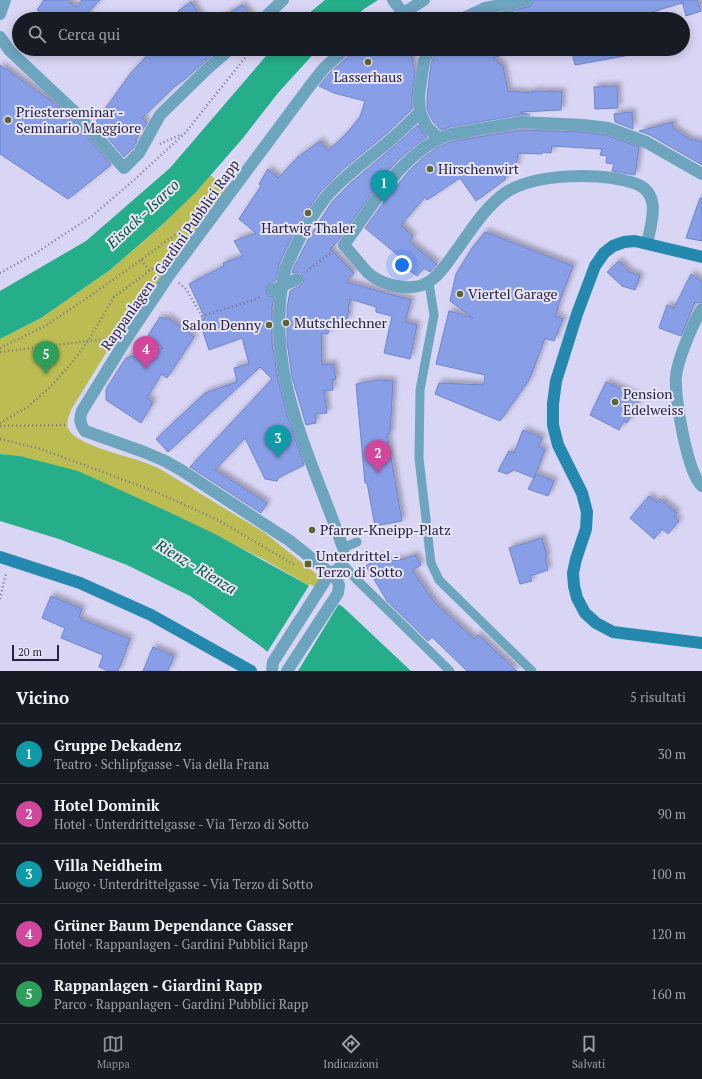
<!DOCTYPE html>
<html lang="it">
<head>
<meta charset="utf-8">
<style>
	:root { --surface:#171b24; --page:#242831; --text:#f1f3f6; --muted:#9ea1a6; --line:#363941; --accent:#8c9099 }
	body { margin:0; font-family:"PT Serif",serif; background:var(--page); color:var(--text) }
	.scale { position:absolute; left:12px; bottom:10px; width:47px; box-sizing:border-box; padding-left:4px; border:2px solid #282341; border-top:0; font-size:11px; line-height:14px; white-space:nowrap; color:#282341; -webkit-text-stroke:3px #e6e4f4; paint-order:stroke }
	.you { position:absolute; left:402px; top:265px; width:14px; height:14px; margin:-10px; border:3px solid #fff; border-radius:50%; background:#1a73e8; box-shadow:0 0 0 6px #1a73e833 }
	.badge { display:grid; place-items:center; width:26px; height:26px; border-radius:50%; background:var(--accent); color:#fff; font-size:13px; font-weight:700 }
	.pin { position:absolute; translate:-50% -33px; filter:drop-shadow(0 1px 2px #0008) }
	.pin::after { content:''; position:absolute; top:21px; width:14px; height:12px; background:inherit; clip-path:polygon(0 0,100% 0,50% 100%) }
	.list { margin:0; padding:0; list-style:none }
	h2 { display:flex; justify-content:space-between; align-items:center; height:52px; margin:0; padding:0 16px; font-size:17px }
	h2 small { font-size:13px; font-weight:400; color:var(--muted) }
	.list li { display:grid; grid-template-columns:26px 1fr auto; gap:12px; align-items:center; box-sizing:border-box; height:60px; padding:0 16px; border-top:1px solid var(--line) }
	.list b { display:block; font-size:15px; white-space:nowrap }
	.list p { margin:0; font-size:13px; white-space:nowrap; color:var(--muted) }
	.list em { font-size:13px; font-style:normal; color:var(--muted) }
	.icon { flex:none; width:22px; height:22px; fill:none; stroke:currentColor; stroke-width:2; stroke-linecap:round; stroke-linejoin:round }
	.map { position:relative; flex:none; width:702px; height:671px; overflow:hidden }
	.search { position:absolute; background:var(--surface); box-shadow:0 2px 10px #0003; left:12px; right:12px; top:12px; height:44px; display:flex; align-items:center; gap:10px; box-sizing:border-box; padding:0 14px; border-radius:22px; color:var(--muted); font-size:15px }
	.sheet { height:352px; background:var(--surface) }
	nav { display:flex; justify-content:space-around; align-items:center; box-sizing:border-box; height:56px; border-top:1px solid var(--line); background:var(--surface); font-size:11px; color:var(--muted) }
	nav a { display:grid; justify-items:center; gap:2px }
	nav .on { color:var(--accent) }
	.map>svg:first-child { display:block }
	.green { fill:#bbbd52 }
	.water { fill:#26ae8a }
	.pier { fill:#d8d5f5 }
	.building { fill:#889fe8; stroke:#6f85cb; filter:url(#shadow) }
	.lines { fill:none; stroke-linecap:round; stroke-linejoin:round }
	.path { stroke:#787493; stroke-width:2.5; stroke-dasharray:1 3; stroke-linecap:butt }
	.lane { stroke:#6da4be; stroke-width:9 }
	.street { stroke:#6da4be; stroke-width:12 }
	.secondary { stroke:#2588af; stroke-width:12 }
	.poi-dot { fill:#60622f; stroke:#e6e4f4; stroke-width:1.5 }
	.labels { text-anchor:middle; stroke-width:4; stroke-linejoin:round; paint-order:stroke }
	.poi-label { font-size:14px; fill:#282341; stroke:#e6e4f4; text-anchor:start }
	.street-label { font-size:14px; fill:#282341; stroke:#e6e4f4 }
	.water-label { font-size:15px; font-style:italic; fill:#04503d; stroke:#e6e4f4 }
</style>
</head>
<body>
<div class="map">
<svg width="702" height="671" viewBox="0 0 702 671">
	<defs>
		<filter id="shadow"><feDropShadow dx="3.5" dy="-3.5" stdDeviation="2" flood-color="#0004"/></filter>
	</defs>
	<rect width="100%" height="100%" fill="#d8d5f5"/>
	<path class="green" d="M210,175L230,190L120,330L71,410C69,416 65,424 69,430C78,445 124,455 140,461C147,463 154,466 160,469L265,533L321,578L315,589L263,559L169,512L20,456L0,454V339L41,318L110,270L163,224L195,192Z"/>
	<g class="water">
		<path d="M325,0H378L364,9L353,19H302Z"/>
		<path d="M272,49H318L278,93L243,138L196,192L163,224L110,270L41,318L0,339V291L86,241L170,168Z"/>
		<path d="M0,454L20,456L78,471L169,512L215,534L315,589L343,607L411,671H289L263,648L190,596L127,565L59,539L0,521Z"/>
	</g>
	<path class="pier" d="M310,584L340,602L298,671H286L266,654Z"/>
	<g class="building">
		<path d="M44,0H67L76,7L82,0H100L86,15L92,19H48L37,10Z"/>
		<path d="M534,0H697L701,11L686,16L682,1V3L652,12L654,19H493L492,14L528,7L532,5Z"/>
		<path d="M191,2L202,19H184L178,11Z"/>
		<path d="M242,5L254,19H219Z"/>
		<path d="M153,49H219L184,80L174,87L142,118L147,123L135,140L137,141L133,148L124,157L95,123L130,74Z"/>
		<path d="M359,49H410L415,73L412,95V109L387,133L341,171L320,192L305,214L292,236L279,264L276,280L267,286L266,293L269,296L274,297L272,307V343L278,380L287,415L304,465L278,478L277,481L265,479L245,438L215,470L267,503L261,513L190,467L272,379L260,367L168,452L156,439L205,393L237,382L234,368L249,364L242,338L209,350L199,320L205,318L189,284L224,266L223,263L243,256L234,241L256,233L239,219L261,186L259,184L268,169L278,178L298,157L320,141L328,151L346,134L360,117L365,101L334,93L319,86L330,73L349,56Z"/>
		<path d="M438,49H512L513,51L493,58L503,67L508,91L532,93V91L562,92L561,110L520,112L530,115H520L450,127L441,130L433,122L427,110V96L431,63Z"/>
		<path d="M571,49H630V55L575,65Z"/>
		<path d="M0,65L53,102L71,118L111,165L68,199L0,154Z"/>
		<path d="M617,86L618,108L595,109L594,87Z"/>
		<path d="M632,112L633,129L615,122L614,114Z"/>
		<path d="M673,122V128L689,139L702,142V165L650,135L639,131Z"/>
		<path d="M418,125L422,132L427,137L413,147L398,160L384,176L337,242L330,249L354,273L346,282L411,300L405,322L417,325L410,359L384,353L392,316L376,312V307L350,299L347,321L330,318L328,334L321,333L322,365L333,364L336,379L332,380L333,390L324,391L327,413L315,414L316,423L306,425L292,377L287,342V308L290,291L300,286L303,283L304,279L301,273L297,272L292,273L293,269L310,236L332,202L351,183L397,144Z"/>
		<path d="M521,130L582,132L606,135L639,147L635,175L612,171L614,164L606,163L607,156L600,155L602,149L552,146L551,153L542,152V154L518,153L516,167L500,169L506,179L476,201L460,178L427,200L425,197L401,225L413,237L409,242L437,264L430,272L424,268L417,276L403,266L406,262L365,228L384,202L409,171L423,158L437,148L453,141Z"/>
		<path d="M700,198H702V241L686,238Z"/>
		<path d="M485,232L573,266L557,308H558L555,316L563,319L554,341L545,338L529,380L500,421L435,394L439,383L484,385L485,375L436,364L449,311L473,318L450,301L456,274L472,248Z"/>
		<path d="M619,261L629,272L640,276L635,290L622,286L607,272Z"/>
		<path d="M691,274L702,282V302L698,303L695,302L681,336L659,328L667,305L674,308Z"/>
		<path d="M160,317L165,320L167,317L194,337L167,378L161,374L147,398L153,402L141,423L106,400V389L126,358L163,348L147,337Z"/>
		<path d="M378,380L393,381L390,434H387L402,521L375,526L367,483H365L356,384Z"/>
		<path d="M606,382L640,398L627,423L624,421L619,430L590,415Z"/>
		<path d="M523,430L542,438L538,447L545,450L534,478L536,474L554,481L548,496L528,489L534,478L514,470L507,474L498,471L509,451L514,453Z"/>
		<path d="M649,496L657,503L660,499L677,513L674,517L679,521L668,534L662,529L654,539L630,518Z"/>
		<path d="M542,538L547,557L545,558L548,570L530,576L532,581L520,584L509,548Z"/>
		<path d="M415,555L421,565L412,570L435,603L474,639L478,635L517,671H467L432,637L428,641L387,601L366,566L381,556L385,562L404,559Z"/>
		<path d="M51,596L82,609L79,617L81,618L80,619L130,639L118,671H108L99,667L103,655L61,638L65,628L42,618Z"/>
		<path d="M153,647L174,656L168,671H143Z"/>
	</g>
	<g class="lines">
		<g class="path">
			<path d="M160,144L182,134"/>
			<path d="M141,260L149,270"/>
			<path d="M307,271L333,251"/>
			<path d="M0,273L36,253L92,216L134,180L185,133L252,49"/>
			<path d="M179,283L186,289L202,316L254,300L262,296"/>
			<path d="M0,348L45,326L90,296L141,260L188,225"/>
			<path d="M0,352L88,341L111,339"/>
			<path d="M0,423L29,406L52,385L70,365L88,341L114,297L160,263"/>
			<path d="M0,426L67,425"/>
			<path d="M0,439L41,449L156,492L216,519L295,565"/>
			<path d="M0,599L6,573"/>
		</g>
		<g class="lane">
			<path d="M429,283L434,315L420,390L419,458L431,563L439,580L532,671"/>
			<path d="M343,548L357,542"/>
			<path d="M343,564L356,579L450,671"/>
		</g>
		<g class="street">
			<path d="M393,0L407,18"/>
			<path d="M0,14L5,0"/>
			<path d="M263,19L283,0"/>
			<path d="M394,19L424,0"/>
			<path d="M462,19L485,8L527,0"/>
			<path d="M0,37L10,51L76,113L124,168L139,153L160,115L206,70L230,49"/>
			<path d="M430,49L424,61L419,96L420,112L427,127L439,138"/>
			<path d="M647,243C652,222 662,192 634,183C600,172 535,173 505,193C485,207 470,232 456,251C446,264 436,282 419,286C403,290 381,284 368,273C360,264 352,254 344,245C372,207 403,149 451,134L521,122L583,125L608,128L646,142L702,174"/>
			<path d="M273,290L297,279"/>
			<path d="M702,309C693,323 677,361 676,377C674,396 688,476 702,486"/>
			<path d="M330,573C344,568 344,563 343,548C312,458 262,369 285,271C286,265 290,260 292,254C301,234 312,215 326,197C342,178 363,163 382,147C396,136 408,124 420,112"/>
			<path d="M272,671L273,662L330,573"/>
			<path d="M287,671L338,593L339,585L336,578L290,541L181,470L165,461L144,452L85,431C80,424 79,419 82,411L127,338L170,274L309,87L324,68L345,49"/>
		</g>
		<g class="secondary">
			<path d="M702,257L635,241L624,242L613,246L604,253L595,266L577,314L556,381L553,404V425L558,445L582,493L587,512L586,529L576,559L573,573L574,586L577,598L585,613L596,623L613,632L702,643"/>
			<path d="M0,557L80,583L151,615L251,671"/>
		</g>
	</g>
	<g class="poi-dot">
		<circle cx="368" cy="62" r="4"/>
		<circle cx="8" cy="120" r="4"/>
		<circle cx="430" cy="169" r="4"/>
		<circle cx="308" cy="213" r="4"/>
		<circle cx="460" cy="294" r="4"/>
		<circle cx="286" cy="323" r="4"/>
		<circle cx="269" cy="325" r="4"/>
		<circle cx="615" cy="402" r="4"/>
		<circle cx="312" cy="530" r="4"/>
		<rect x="304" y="560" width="8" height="8" rx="2"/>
	</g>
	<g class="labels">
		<g class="poi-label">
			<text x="368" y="82" text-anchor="middle">Lasserhaus</text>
			<text x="16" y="117">Priesterseminar -<tspan x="16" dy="16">Seminario Maggiore</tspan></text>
			<text x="438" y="174">Hirschenwirt</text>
			<text x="308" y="233" text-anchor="middle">Hartwig Thaler</text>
			<text x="468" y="299">Viertel Garage</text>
			<text x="294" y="328">Mutschlechner</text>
			<text x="261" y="330" text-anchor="end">Salon Denny</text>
			<text x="623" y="399">Pension<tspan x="623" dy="16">Edelweiss</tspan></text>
			<text x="320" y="535">Pfarrer-Kneipp-Platz</text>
			<text x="316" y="561">Unterdrittel -<tspan x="316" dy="16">Terzo di Sotto</tspan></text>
		</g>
		<g class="street-label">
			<text transform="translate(170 255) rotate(-55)" y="5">Rappanlagen - Gardini Pubblici Rapp</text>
		</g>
		<g class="water-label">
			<text transform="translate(143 214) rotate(-43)" y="5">Eisack - Isarco</text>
			<text transform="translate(196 567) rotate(31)" y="5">Rienz - Rienza</text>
		</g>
	</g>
</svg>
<div class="scale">20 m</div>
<div class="you"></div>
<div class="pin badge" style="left:384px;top:203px;background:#0f9aa8">1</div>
<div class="pin badge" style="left:378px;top:473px;background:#d1479c">2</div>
<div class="pin badge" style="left:278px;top:458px;background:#0f9aa8">3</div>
<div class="pin badge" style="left:146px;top:369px;background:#d1479c">4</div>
<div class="pin badge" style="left:46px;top:374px;background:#2e9e5b">5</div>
<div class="search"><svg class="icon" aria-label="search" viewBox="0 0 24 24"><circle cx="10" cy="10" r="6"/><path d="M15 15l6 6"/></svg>Cerca qui</div>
</div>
<section class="sheet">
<h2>Vicino<small>5 risultati</small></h2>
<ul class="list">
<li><span class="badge" style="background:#0f9aa8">1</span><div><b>Gruppe Dekadenz</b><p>Teatro · Schlipfgasse - Via della Frana</p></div><em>30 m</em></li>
<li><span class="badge" style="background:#d1479c">2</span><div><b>Hotel Dominik</b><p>Hotel · Unterdrittelgasse - Via Terzo di Sotto</p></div><em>90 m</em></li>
<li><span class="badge" style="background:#0f9aa8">3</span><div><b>Villa Neidheim</b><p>Luogo · Unterdrittelgasse - Via Terzo di Sotto</p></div><em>100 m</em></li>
<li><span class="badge" style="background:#d1479c">4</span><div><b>Grüner Baum Dependance Gasser</b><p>Hotel · Rappanlagen - Gardini Pubblici Rapp</p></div><em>120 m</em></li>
<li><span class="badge" style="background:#2e9e5b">5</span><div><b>Rappanlagen - Giardini Rapp</b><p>Parco · Rappanlagen - Gardini Pubblici Rapp</p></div><em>160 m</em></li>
</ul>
</section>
<nav>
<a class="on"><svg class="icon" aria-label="map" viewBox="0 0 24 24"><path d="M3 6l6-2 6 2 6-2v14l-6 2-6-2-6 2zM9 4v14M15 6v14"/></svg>Mappa</a>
<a><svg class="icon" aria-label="directions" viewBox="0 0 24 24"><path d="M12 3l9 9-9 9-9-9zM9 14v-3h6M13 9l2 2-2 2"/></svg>Indicazioni</a>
<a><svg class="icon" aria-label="saved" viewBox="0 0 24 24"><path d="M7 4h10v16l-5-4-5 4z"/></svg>Salvati</a>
</nav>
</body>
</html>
